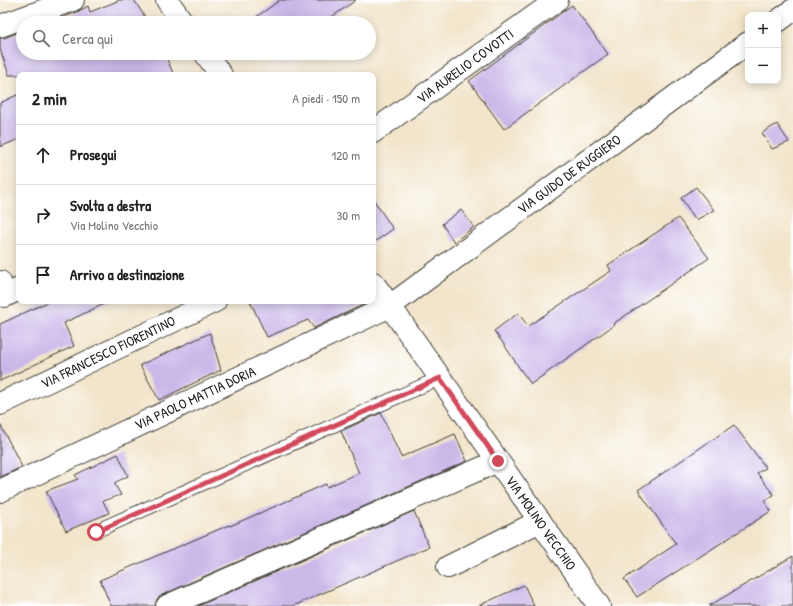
<!DOCTYPE html>
<html lang="it">
<head>
<meta charset="utf-8">
<style>
	:root { --surface:#fff; --page:#f6f6f6; --text:#222; --muted:#767676; --line:#e0e0e0 }
	body { margin:0; font-family:"Patrick Hand",sans-serif; background:var(--page); color:var(--text) }
	.controls { position:absolute; right:12px; top:12px; display:grid; overflow:hidden; border-radius:8px; box-shadow:0 2px 10px #0003 }
	.controls button { width:36px; height:36px; display:grid; place-items:center; padding:0; border:0; border-bottom:1px solid var(--line); background:var(--surface); color:var(--text); font:20px sans-serif }
	.stop { position:absolute; width:12px; height:12px; margin:-9px; border:3px solid #d1495b; border-radius:50%; background:#fff }
	.stop.end { background:#d1495b; border-color:#fff; box-shadow:0 1px 4px #0008 }
	.list { margin:0; padding:0; list-style:none }
	h2 { display:flex; justify-content:space-between; align-items:center; height:52px; margin:0; padding:0 16px; font-size:17px }
	h2 small { font-size:13px; font-weight:400; color:var(--muted) }
	.list li { display:grid; grid-template-columns:26px 1fr auto; gap:12px; align-items:center; box-sizing:border-box; height:60px; padding:0 16px; border-top:1px solid var(--line) }
	.list b { display:block; font-size:15px; white-space:nowrap }
	.list p { margin:0; font-size:13px; white-space:nowrap; color:var(--muted) }
	.list em { font-size:13px; font-style:normal; color:var(--muted) }
	.icon { flex:none; width:22px; height:22px; fill:none; stroke:currentColor; stroke-width:2; stroke-linecap:round; stroke-linejoin:round }
	.map { position:relative; flex:none; width:793px; height:606px; overflow:hidden }
	.search { position:absolute; background:var(--surface); box-shadow:0 2px 10px #0003; left:16px; top:16px; width:360px; height:44px; display:flex; align-items:center; gap:10px; box-sizing:border-box; padding:0 14px; border-radius:22px; color:var(--muted); font-size:15px }
	.panel { position:absolute; background:var(--surface); box-shadow:0 2px 10px #0003; left:16px; top:72px; width:360px; height:232px; border-radius:8px }
	.map>svg:first-child { display:block }
	.building { fill:#cab8e9 }
	.lines { fill:none; stroke-linecap:round; stroke-linejoin:round }
	.service-casing { stroke:#3c3a36; stroke-width:15 }
	.minor-casing { stroke:#3c3a36; stroke-width:24 }
	.tertiary-casing { stroke:#3c3a36; stroke-width:24 }
	.service { stroke:#fff; stroke-width:13 }
	.minor { stroke:#fff; stroke-width:22 }
	.tertiary { stroke:#fff; stroke-width:22 }
	.route { stroke:#d1495b; stroke-width:5 }
	.labels { text-anchor:middle; stroke-width:3; stroke-linejoin:round; paint-order:stroke }
	.street-label { font-size:14px; fill:#1c1c1c; stroke:#fff }
</style>
</head>
<body>
<div class="map">
<svg width="793" height="606" viewBox="0 0 793 606">
	<rect width="100%" height="100%" fill="#fff"/>
	<filter id="ink" filterUnits="userSpaceOnUse"><feTurbulence type="fractalNoise" baseFrequency=".025" numOctaves="2"/><feDisplacementMap in="SourceGraphic" scale="8" xChannelSelector="R" yChannelSelector="G"/><feConvolveMatrix kernelMatrix="1 2 1 2 8 2 1 2 1" color-interpolation-filters="sRGB"/></filter>
	<filter id="wash" filterUnits="userSpaceOnUse"><feTurbulence type="fractalNoise" baseFrequency=".012" numOctaves="4" result="noise"/><feDisplacementMap in="SourceGraphic" scale="16" xChannelSelector="R" yChannelSelector="G"/><feGaussianBlur stdDeviation="0.9" result="paint"/><feColorMatrix in="noise" values="0 0 0 0 0 0 0 0 0 0 0 0 0 0 0 0 0 1.4 0 .05"/><feComposite in="paint" operator="in"/></filter>
	<g filter="url(#wash)">
		<rect width="100%" height="100%" fill="#f2e5cb"/>
		<g id="blocks">
			<g class="building">
				<path d="M120,0H134L149,23H49L77,12L88,6L90,12Z"/>
				<path d="M280,0H356L323,23H248Z"/>
				<path d="M572,5L608,54L504,129L469,81Z"/>
				<path d="M17,33L18,37L23,34V53H164L174,75H9L0,49V38H4Z"/>
				<path d="M19,94V139L0,147V103Z"/>
				<path d="M777,124L789,142L772,149L762,133Z"/>
				<path d="M696,187L714,210L696,220L681,198Z"/>
				<path d="M373,199L393,229L373,243Z"/>
				<path d="M461,210L474,227L454,242L442,224Z"/>
				<path d="M678,218L709,258L613,324L614,325L531,384L520,369L503,343L494,331L518,313L528,326L611,271L608,265Z"/>
				<path d="M50,301H110L64,323L74,346L0,381V324Z"/>
				<path d="M250,301H371L314,328L308,320L267,337Z"/>
				<path d="M210,333L221,370L159,400L140,365Z"/>
				<path d="M381,413L401,457L455,434L467,461L162,595L157,599L155,606H111L100,580L229,525L230,526L326,484L327,487L359,473L341,431Z"/>
				<path d="M0,424L22,467L0,477Z"/>
				<path d="M734,425L766,468L757,473L774,495L764,501L771,511L637,597L624,579L676,544L638,490Z"/>
				<path d="M118,454L128,476L114,483L121,495L103,501L109,513L66,531L46,491L78,479L75,475Z"/>
				<path d="M414,511L429,547L293,606H198Z"/>
				<path d="M793,556V606H709Z"/>
				<path d="M524,585L534,606H478Z"/>
			</g>
		</g>
	</g>
	<g filter="url(#ink)">
		<use href="#blocks" fill-opacity="0" stroke="#3c3a36" stroke-width="1"/>
		<g class="lines">
			<g class="service-casing">
				<path id="service" d="M96,531L440,378"/>
			</g>
			<g class="minor-casing">
				<g id="minor">
					<path d="M778,21L793,10"/>
					<path d="M0,26L73,0"/>
					<path d="M373,132L557,0"/>
					<path d="M0,282L5,296L19,289"/>
					<path d="M0,404L215,301"/>
					<path d="M0,491L390,306L748,43"/>
					<path d="M448,567L540,521"/>
					<path d="M167,606L498,461"/>
				</g>
			</g>
			<g class="tertiary-casing">
				<g id="tertiary">
					<path d="M167,0L183,23"/>
					<path d="M205,53L221,75"/>
					<path d="M373,283L390,306L599,606"/>
				</g>
			</g>
			<use href="#service" class="service"/>
			<use href="#minor" class="minor"/>
			<use href="#tertiary" class="tertiary"/>
		</g>
	</g>
	<g class="lines" filter="url(#ink)">
		<path class="route" d="M96,532L440,378L498,461"/>
	</g>
	<g class="labels">
		<g class="street-label">
			<text transform="translate(465 66) rotate(-36)" y="5">VIA AURELIO COVOTTI</text>
			<text transform="translate(569 174) rotate(-36)" y="5">VIA GUIDO DE RUGGIERO</text>
			<text transform="translate(108 352) rotate(-26)" y="5">VIA FRANCESCO FIORENTINO</text>
			<text transform="translate(195 398) rotate(-25)" y="5">VIA PAOLO MATTIA DORIA</text>
			<text transform="translate(541 523) rotate(55)" y="5">VIA MOLINO VECCHIO</text>
		</g>
	</g>
</svg>
<div class="controls">
<button>+</button>
<button>−</button>
</div>
<div class="stop" style="left:96px;top:532px"></div>
<div class="stop end" style="left:498px;top:461px"></div>
<div class="search"><svg class="icon" aria-label="search" viewBox="0 0 24 24"><circle cx="10" cy="10" r="6"/><path d="M15 15l6 6"/></svg>Cerca qui</div>
<section class="panel">
<h2>2 min<small>A piedi · 150 m</small></h2>
<ul class="list">
<li><svg class="icon" aria-label="ahead" viewBox="0 0 24 24"><path d="M12 20V5M6 11l6-6 6 6"/></svg><div><b>Prosegui</b></div><em>120 m</em></li>
<li><svg class="icon" aria-label="right" viewBox="0 0 24 24"><path d="M7 20v-9h11M14 6l5 5-5 5"/></svg><div><b>Svolta a destra</b><p>Via Molino Vecchio</p></div><em>30 m</em></li>
<li><svg class="icon" aria-label="arrive" viewBox="0 0 24 24"><path d="M6 21V4h12l-3 4 3 4H6"/></svg><div><b>Arrivo a destinazione</b></div></li>
</ul>
</section>
</div>
</body>
</html>
